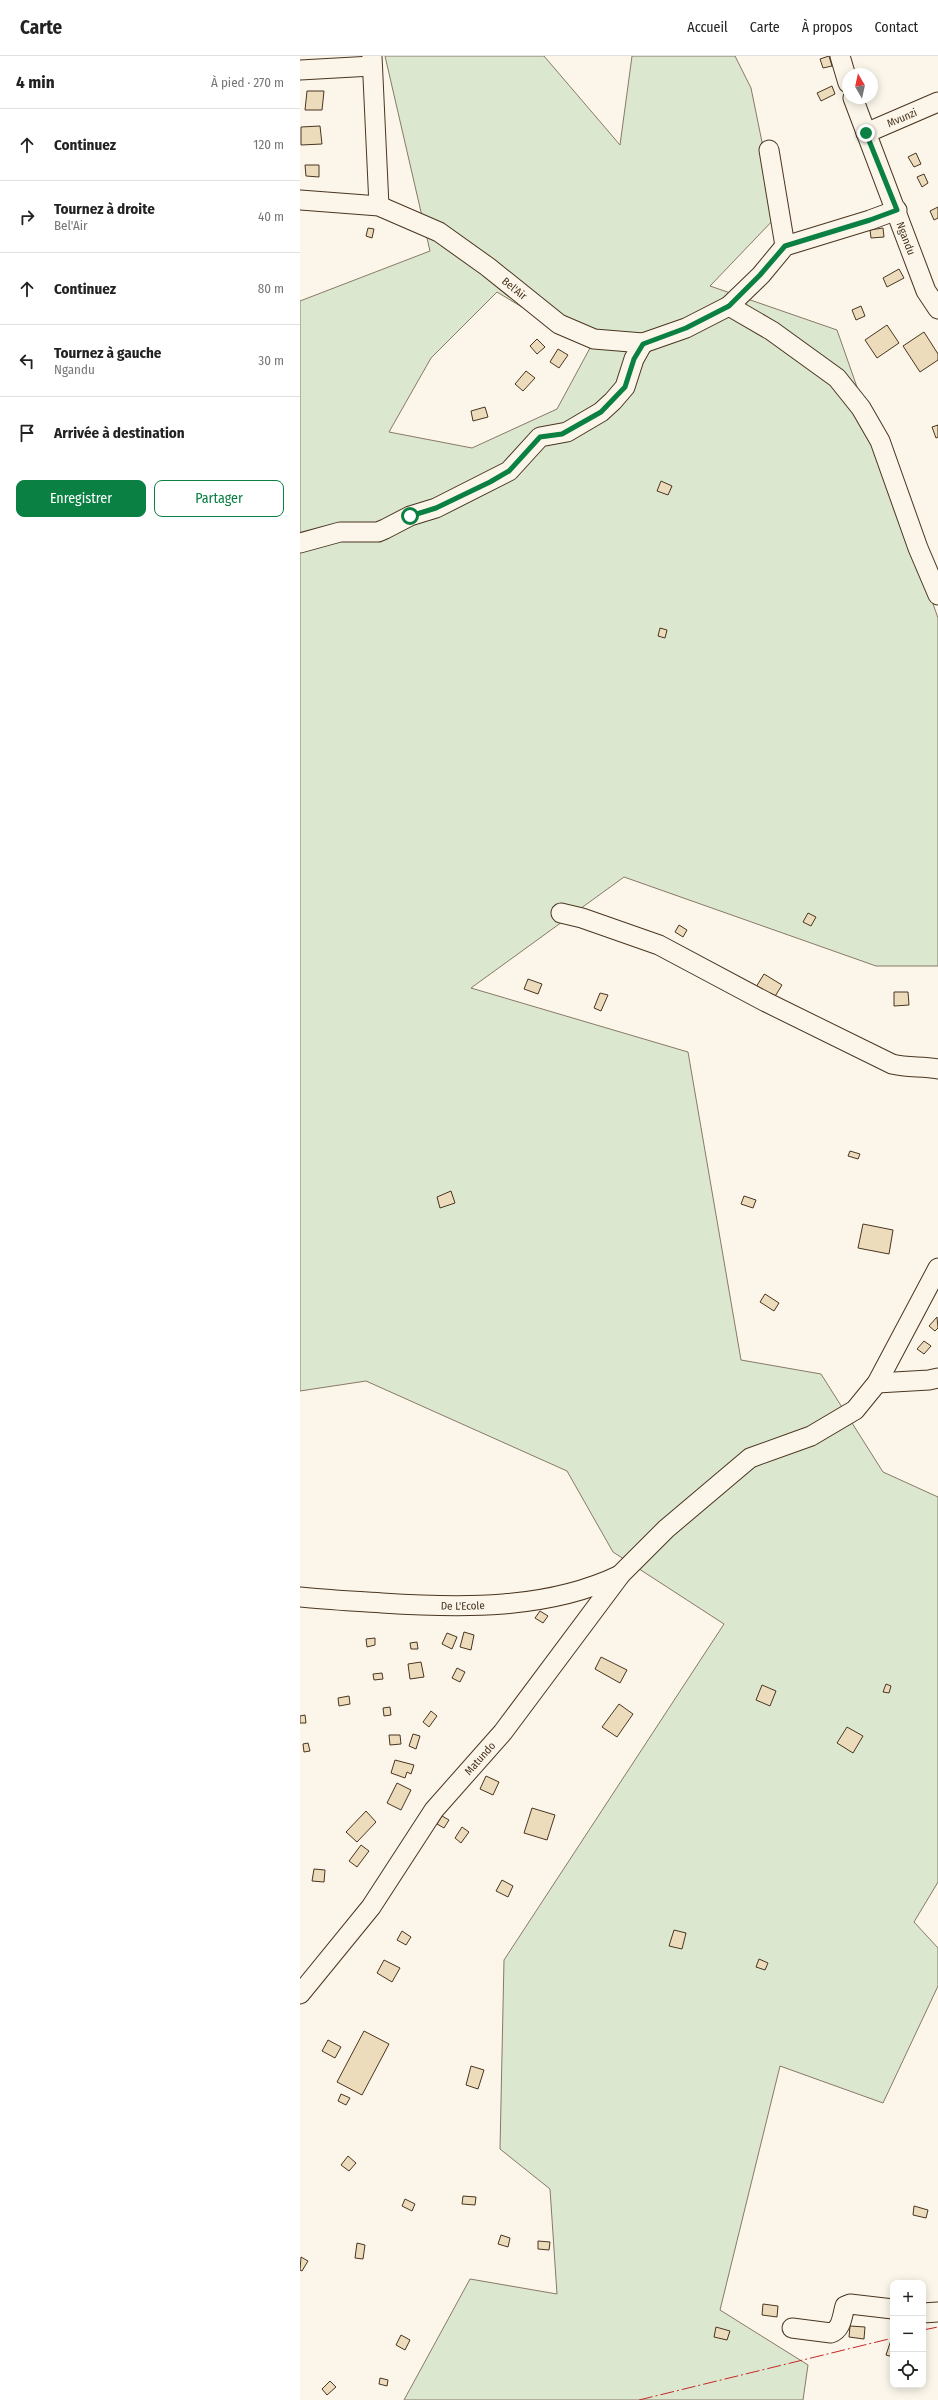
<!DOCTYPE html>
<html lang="fr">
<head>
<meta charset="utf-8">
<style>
	:root { --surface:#fff; --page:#f6f6f6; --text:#222; --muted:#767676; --line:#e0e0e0; --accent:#0b8043 }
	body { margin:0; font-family:"Fira Sans Condensed",sans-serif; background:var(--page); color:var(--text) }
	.controls { position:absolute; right:12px; bottom:12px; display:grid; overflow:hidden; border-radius:8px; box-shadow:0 2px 10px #0003 }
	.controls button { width:36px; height:36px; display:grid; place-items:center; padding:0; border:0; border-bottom:1px solid var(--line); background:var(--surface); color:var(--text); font:20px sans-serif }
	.compass { position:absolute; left:542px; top:12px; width:36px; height:36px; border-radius:50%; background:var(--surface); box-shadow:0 2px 10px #0003; rotate:351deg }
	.stop { position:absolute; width:12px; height:12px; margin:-9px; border:3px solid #0b8043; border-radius:50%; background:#fff }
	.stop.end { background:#0b8043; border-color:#fff; box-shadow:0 1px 4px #0008 }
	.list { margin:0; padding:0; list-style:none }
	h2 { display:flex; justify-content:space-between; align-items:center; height:52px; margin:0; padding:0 16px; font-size:17px }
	h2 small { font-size:13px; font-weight:400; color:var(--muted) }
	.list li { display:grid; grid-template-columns:26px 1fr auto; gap:12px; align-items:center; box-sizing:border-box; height:72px; padding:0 16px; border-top:1px solid var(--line) }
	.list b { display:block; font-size:15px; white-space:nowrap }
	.list p { margin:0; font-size:13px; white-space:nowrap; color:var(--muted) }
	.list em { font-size:13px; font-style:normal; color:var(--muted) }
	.actions { display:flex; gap:8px; padding:12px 16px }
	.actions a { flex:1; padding:9px 0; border:1px solid var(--accent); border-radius:8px; text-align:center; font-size:14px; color:var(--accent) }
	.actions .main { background:var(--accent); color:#fff }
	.icon { flex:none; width:22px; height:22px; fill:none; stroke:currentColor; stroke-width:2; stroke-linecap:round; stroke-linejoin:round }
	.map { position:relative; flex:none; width:638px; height:2344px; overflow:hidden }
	header { display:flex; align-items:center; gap:24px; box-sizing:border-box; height:56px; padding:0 20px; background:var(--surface); border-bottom:1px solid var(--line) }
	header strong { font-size:19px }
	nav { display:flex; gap:22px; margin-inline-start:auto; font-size:14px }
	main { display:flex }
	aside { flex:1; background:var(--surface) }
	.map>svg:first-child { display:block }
	.green { fill:#dce7d0; stroke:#887966; fill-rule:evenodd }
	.building { fill:#ecdcbc; stroke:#4a3520 }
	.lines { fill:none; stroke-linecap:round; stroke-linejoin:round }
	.minor-casing { stroke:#4a3520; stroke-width:21 }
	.minor { stroke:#fbf6e9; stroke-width:19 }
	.power { stroke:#c62828; stroke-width:1; stroke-dasharray:14 3 2 3; stroke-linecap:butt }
	.route { stroke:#0b8043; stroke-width:5 }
	.labels { text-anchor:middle; stroke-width:3; stroke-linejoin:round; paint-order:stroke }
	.street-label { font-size:11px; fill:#4a3520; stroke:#fbf6e9 }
</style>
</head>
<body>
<header>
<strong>Carte</strong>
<nav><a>Accueil</a><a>Carte</a><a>À propos</a><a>Contact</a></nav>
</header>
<main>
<aside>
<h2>4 min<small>À pied · 270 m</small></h2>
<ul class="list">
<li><svg class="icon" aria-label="ahead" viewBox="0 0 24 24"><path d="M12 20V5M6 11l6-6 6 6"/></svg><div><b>Continuez</b></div><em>120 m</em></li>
<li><svg class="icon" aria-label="right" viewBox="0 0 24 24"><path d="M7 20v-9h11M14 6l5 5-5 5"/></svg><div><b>Tournez à droite</b><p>Bel'Air</p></div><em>40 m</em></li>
<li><svg class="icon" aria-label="ahead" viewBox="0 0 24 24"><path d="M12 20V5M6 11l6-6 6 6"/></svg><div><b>Continuez</b></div><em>80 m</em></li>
<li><svg class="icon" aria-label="left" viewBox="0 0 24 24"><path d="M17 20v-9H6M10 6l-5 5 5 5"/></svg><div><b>Tournez à gauche</b><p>Ngandu</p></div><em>30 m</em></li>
<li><svg class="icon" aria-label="arrive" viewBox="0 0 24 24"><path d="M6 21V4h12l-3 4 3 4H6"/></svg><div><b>Arrivée à destination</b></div></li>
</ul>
<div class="actions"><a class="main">Enregistrer</a><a>Partager</a></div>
</aside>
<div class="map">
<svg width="638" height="2344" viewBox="0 0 638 2344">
	<rect width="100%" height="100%" fill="#fbf6e9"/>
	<path class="green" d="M85,0H244L320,89L332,0H435L451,32L477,160L410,230L537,274L638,562V910H576L324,821L171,932L388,996L441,1304L521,1318L583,1416L638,1441V1826L614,1866L638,1892V1930L583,2047L480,2010L420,2254L508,2309L503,2344H104L170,2223L257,2238L250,2133L200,2093L204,1904L424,1568L313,1496L267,1415L66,1325L0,1335V245L130,195ZM197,236L290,292L257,353L172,392L89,376L131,302Z"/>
	<g class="building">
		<path d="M529,0L532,10L523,12L520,3Z"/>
		<path d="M532,30L535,38L521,45L517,37Z"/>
		<path d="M7,35H24L22,54H5Z"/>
		<path d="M20,70L22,88L1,89V71Z"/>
		<path d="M616,97L621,108L614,111L608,101Z"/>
		<path d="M5,109H19V121L6,120Z"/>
		<path d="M624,118L628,127L622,131L617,121Z"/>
		<path d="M638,151V162L634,164L630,155Z"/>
		<path d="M68,172L74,173L72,182L66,180Z"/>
		<path d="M583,172L584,181L571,182L570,174Z"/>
		<path d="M599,213L604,222L587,231L583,222Z"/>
		<path d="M561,250L565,260L556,264L552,254Z"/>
		<path d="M587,269L599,287L577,302L565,284Z"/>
		<path d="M624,276L638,298V304L620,316L603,290Z"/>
		<path d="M237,283L245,291L237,298L230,290Z"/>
		<path d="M258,293L268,299L259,312L250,306Z"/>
		<path d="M226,315L235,322L223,335L215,328Z"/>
		<path d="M185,351L188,361L173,365L171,355Z"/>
		<path d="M638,369V381L636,382L632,371Z"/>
		<path d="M361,425L372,430L368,439L357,435Z"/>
		<path d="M360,572L367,574L365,582L358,580Z"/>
		<path d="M508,857L516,861L511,870L503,866Z"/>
		<path d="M379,869L387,874L383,881L375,876Z"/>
		<path d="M464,918L482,929L474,942L456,931Z"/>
		<path d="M228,923L242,928L238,938L224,933Z"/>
		<path d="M594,936H608L609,949L594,950Z"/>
		<path d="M300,937L308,939L301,955L294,952Z"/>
		<path d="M550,1095L560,1098L558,1103L548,1100Z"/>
		<path d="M151,1135L155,1147L140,1152L137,1141Z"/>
		<path d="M444,1140L456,1144L453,1152L441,1148Z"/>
		<path d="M563,1168L593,1174L589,1198L558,1192Z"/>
		<path d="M465,1238L479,1247L474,1255L460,1246Z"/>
		<path d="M637,1261L638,1272L635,1275L629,1270Z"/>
		<path d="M624,1285L631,1290L624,1298L617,1293Z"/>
		<path d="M240,1555L248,1560L243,1567L235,1562Z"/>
		<path d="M164,1576L174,1579L171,1594L160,1591Z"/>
		<path d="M147,1577L157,1581L152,1593L142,1588Z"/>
		<path d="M75,1582V1589L67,1591L66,1583Z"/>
		<path d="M117,1586L118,1593H111L110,1587Z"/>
		<path d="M301,1601L327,1614L320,1627L295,1613Z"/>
		<path d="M121,1606L124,1621L110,1623L108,1608Z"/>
		<path d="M157,1612L165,1616L160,1626L152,1622Z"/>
		<path d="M82,1617L83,1623L74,1624L73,1618Z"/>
		<path d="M586,1628L591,1630L589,1637L583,1636Z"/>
		<path d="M462,1629L476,1635L470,1650L456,1644Z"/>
		<path d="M49,1640L50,1648L39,1650L38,1642Z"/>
		<path d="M319,1648L333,1658L317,1681L302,1671Z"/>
		<path d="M90,1651L91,1659L84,1660L83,1652Z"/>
		<path d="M131,1655L137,1660L129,1671L123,1666Z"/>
		<path d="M5,1659L6,1667H0V1660Z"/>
		<path d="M547,1671L563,1680L553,1697L537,1687Z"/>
		<path d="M113,1678L120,1680L116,1693L109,1690Z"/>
		<path d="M89,1679H100L101,1688L90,1689Z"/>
		<path d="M8,1687L10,1695L4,1696L3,1688Z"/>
		<path d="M95,1704L114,1709L111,1718L107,1716L105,1722L91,1717Z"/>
		<path d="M186,1720L199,1726L193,1739L180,1733Z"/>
		<path d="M97,1727L111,1734L101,1754L87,1747Z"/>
		<path d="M232,1752L255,1759L247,1784L224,1777Z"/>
		<path d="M66,1755L76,1766L57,1786L46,1776Z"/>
		<path d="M142,1760L149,1764L144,1772L137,1768Z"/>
		<path d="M162,1771L169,1776L161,1787L155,1782Z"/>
		<path d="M61,1789L69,1795L57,1811L49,1805Z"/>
		<path d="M14,1813L25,1814L24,1826L12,1825Z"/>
		<path d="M202,1824L213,1830L208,1841L196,1835Z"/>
		<path d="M374,1874L386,1877L382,1893L369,1890Z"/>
		<path d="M102,1875L111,1881L106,1889L97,1884Z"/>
		<path d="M459,1903L468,1907L465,1914L456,1911Z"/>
		<path d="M84,1904L100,1912L92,1926L77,1917Z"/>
		<path d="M64,1975L89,1988L62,2039L37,2026Z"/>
		<path d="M28,1984L41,1991L35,2002L22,1995Z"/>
		<path d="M171,2010L184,2014L178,2033L166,2029Z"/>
		<path d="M41,2038L50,2042L46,2049L38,2045Z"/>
		<path d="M48,2100L56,2107L49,2115L41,2109Z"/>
		<path d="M163,2140L176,2141L175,2149L162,2148Z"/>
		<path d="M105,2143L115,2148L112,2155L102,2150Z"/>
		<path d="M614,2150L628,2154L626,2162L613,2159Z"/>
		<path d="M201,2179L210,2182L208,2191L198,2188Z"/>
		<path d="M238,2185L250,2186L249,2194L238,2193Z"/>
		<path d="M57,2187L65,2189L63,2203L55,2202Z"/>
		<path d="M1,2201L8,2205L2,2215L0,2214Z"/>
		<path d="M463,2248L478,2250L477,2261L462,2259Z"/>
		<path d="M550,2270L565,2271L564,2283L549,2281Z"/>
		<path d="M416,2271L430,2275L427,2284L414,2281Z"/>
		<path d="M101,2279L110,2284L105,2294L96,2289Z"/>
		<path d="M591,2284L593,2285V2301L586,2299Z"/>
		<path d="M80,2322L88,2324L87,2330L79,2328Z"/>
		<path d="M30,2325L36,2331L27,2339L22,2333Z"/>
	</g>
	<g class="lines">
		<g class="minor-casing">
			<g id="minor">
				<path d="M72,0L79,150"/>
				<path d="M540,0L548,27"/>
				<path d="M0,14L72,10"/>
				<path id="s1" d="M553,42L626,235L638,253"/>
				<path id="s2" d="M566,77L638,46"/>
				<path d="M469,94L485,190"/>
				<path id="s3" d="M0,144L79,150L139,176L188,211L259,268L294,283L343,287L386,272L429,250L461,219L485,190L570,164L597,154"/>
				<path d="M429,250L472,275L537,322L561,352L580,385L618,492L638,539"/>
				<path d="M0,487L40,476H78L85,473L110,460L136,452L209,415L240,381L267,376L301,356L313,345L325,331L334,303L343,287"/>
				<path d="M261,857L282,862L359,889L466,946L592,1008C608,1012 622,1010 638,1013"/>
				<path d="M577,1327L629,1324L638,1322"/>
				<path id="s4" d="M0,1541C27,1544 54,1545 82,1547C161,1552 247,1554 320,1519"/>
				<path id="s5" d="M0,1938L71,1851L134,1754L203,1676L321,1518L366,1473L450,1402L511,1380L555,1354L577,1327L638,1212"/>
				<path d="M623,2257L638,2256"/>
				<path d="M492,2272L531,2277C542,2273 542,2260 545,2250L550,2248L593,2253"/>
			</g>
		</g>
		<use href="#minor" class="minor"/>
		<g class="power">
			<path d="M623,2274L638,2271"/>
			<path d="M339,2344L593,2282"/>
		</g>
	</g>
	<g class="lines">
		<path class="route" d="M110,460L136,452L190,426L209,415L240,381L262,378L301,356L325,331L334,303L343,288L386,272L429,250L460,219L485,190L570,164L597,154L566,77"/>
	</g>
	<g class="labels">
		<g class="street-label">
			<text dy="4" stroke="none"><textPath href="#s2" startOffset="39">Mvunzi</textPath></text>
			<text dy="4" stroke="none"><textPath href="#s1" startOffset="150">Ngandu</textPath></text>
			<text dy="4" stroke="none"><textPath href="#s3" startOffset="239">Bel'Air</textPath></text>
			<text dy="4" stroke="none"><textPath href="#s4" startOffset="163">De L'Ecole</textPath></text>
			<text dy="4" stroke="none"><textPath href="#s5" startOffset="297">Matundo</textPath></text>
		</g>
	</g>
</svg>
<div class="controls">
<button>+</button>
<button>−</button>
<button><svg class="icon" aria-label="locate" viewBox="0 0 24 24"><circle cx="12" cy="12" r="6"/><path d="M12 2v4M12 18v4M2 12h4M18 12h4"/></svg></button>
</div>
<svg class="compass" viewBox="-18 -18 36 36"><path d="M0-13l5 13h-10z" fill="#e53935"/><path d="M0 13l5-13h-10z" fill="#767676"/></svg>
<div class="stop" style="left:110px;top:460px"></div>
<div class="stop end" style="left:566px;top:77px"></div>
</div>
</main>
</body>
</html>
